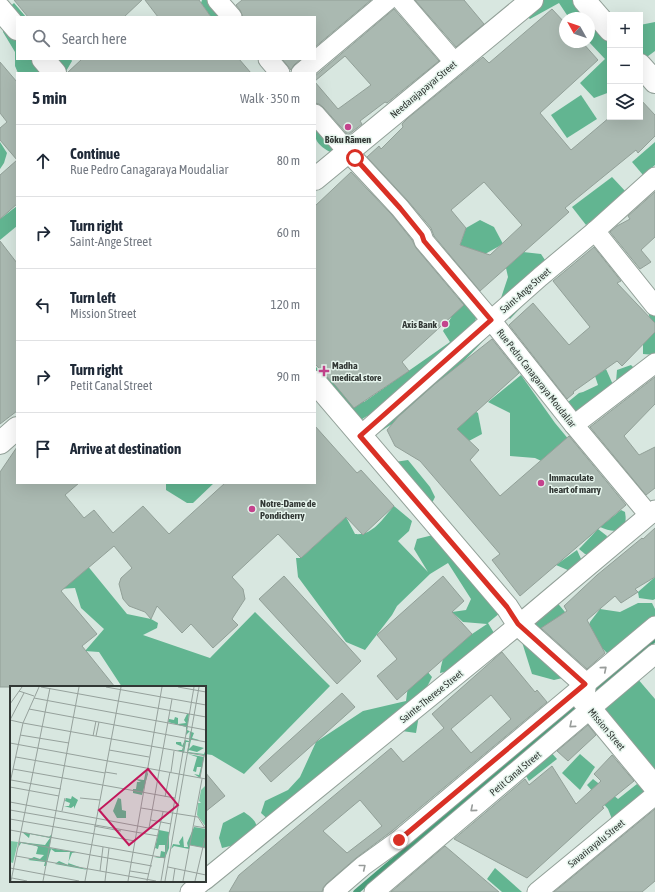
<!DOCTYPE html>
<html lang="en">
<head>
<meta charset="utf-8">
<style>
	:root { --surface:#fff; --page:#f6f6f7; --text:#1f2937; --muted:#747a83; --line:#e0e1e3 }
	body { margin:0; font-family:"Asap Condensed",sans-serif; background:var(--page); color:var(--text) }
	.controls { position:absolute; right:12px; top:12px; display:grid; overflow:hidden; border-radius:0px; box-shadow:0 4px 16px #0002 }
	.controls button { width:36px; height:36px; display:grid; place-items:center; padding:0; border:0; border-bottom:1px solid var(--line); background:var(--surface); color:var(--text); font:20px sans-serif }
	.compass { position:absolute; left:559px; top:12px; width:36px; height:36px; border-radius:50%; background:var(--surface); box-shadow:0 4px 16px #0002; rotate:310deg }
	.stop { position:absolute; width:12px; height:12px; margin:-9px; border:3px solid #d93025; border-radius:50%; background:#fff }
	.stop.end { background:#d93025; border-color:#fff; box-shadow:0 1px 4px #0008 }
	.list { margin:0; padding:0; list-style:none }
	h2 { display:flex; justify-content:space-between; align-items:center; height:52px; margin:0; padding:0 16px; font-size:17px }
	h2 small { font-size:13px; font-weight:400; color:var(--muted) }
	.list li { display:grid; grid-template-columns:26px 1fr auto; gap:12px; align-items:center; box-sizing:border-box; height:72px; padding:0 16px; border-top:1px solid var(--line) }
	.list b { display:block; font-size:15px; white-space:nowrap }
	.list p { margin:0; font-size:13px; white-space:nowrap; color:var(--muted) }
	.list em { font-size:13px; font-style:normal; color:var(--muted) }
	.icon { flex:none; width:22px; height:22px; fill:none; stroke:currentColor; stroke-width:2; stroke-linecap:round; stroke-linejoin:round }
	.map { position:relative; flex:none; width:655px; height:892px; overflow:hidden }
	.search { position:absolute; background:var(--surface); box-shadow:0 4px 16px #0002; left:16px; top:16px; width:300px; height:44px; display:flex; align-items:center; gap:10px; box-sizing:border-box; padding:0 14px; border-radius:0px; color:var(--muted); font-size:15px }
	.panel { position:absolute; background:var(--surface); box-shadow:0 4px 16px #0002; left:16px; top:72px; width:300px; height:412px; border-radius:0px }
	.map>svg:first-child { display:block }
	.forest { fill:#62b591 }
	.lines { fill:none; stroke-linecap:round; stroke-linejoin:round }
	.stream { stroke:#499c79; stroke-width:5.5 }
	.building { fill:#aab9b1; stroke:#92a098; fill-rule:evenodd }
	.minor-casing { stroke:#92a098; stroke-width:21 }
	.tertiary-casing { stroke:#92a098; stroke-width:24 }
	.minor { stroke:#fff; stroke-width:19 }
	.tertiary { stroke:#fff; stroke-width:22 }
	.oneway { stroke:#989c9a }
	.route { stroke:#d93025; stroke-width:5 }
	.poi-dot { fill:#c4438d; stroke:#e6f5ed; stroke-width:1.5 }
	.labels { text-anchor:middle; stroke-width:3; stroke-linejoin:round; paint-order:stroke }
	.street-label { font-size:10px; fill:#323835; stroke:#e6f5ed }
	.poi-label { font-size:10px; font-weight:bold; fill:#323835; stroke:#e6f5ed; text-anchor:start }
	.inset-road { fill:none; stroke:#96a19c; stroke-width:1 }
	.view { fill:#c2185b; fill-opacity:0.15; stroke:#c2185b; stroke-width:2 }
	.inset-edge { fill:none; stroke:#323835; stroke-width:2 }
</style>
</head>
<body>
<div class="map">
<svg width="655" height="892" viewBox="0 0 655 892">
	<rect width="100%" height="100%" fill="#d8e7e0"/>
	<g class="forest">
		<path d="M202,0H225L235,17H211L201,3Z"/>
		<path d="M532,0H580L610,31V92L594,98L580,83L605,59L589,42V18H569L559,3L530,19L522,12Z"/>
		<path d="M14,3L26,17H17V59H71L72,61L65,73H18L15,66V52L3,32V13Z"/>
		<path d="M655,22V51L640,62V25Z"/>
		<path d="M581,95L597,119L567,138L551,115Z"/>
		<path d="M315,120L338,146L330,152C313,142 315,138 315,120Z"/>
		<path d="M0,142L7,153L4,163L0,169Z"/>
		<path d="M655,142V165L643,175L632,162Z"/>
		<path d="M612,177L627,193L586,225L572,207Z"/>
		<path d="M17,206V226L0,240V219Z"/>
		<path d="M480,220L494,227L503,244L485,254L460,245L466,228Z"/>
		<path d="M523,252L541,254L547,263L529,299L510,319L498,307L508,277L506,268Z"/>
		<path d="M468,296L478,310L474,326L486,338L446,380L427,417L392,424L378,433L375,429L376,422L367,416L356,423L315,384V366L326,377L338,376L354,398L364,402L450,342L443,331L452,316L454,299Z"/>
		<path d="M655,302V355L643,354V344L653,334L647,306Z"/>
		<path d="M631,365L636,370L616,382L617,370Z"/>
		<path d="M606,369L618,396L577,420L568,402L579,393L583,392L598,385L595,376Z"/>
		<path d="M521,375L555,423L570,441L552,466L535,458L510,456V413L488,402Z"/>
		<path d="M458,401L478,413L482,434L467,442L440,424Z"/>
		<path d="M408,460L430,487L435,497L429,509L395,462Z"/>
		<path d="M166,483H214L193,503H187L166,490Z"/>
		<path d="M394,506L412,521L409,531L398,541L428,572L414,549L417,539L433,535L507,607L488,623L494,633L458,669L440,673C442,657 448,643 458,631L472,634L487,624L463,622L452,612L466,610L471,599L448,563L430,574L397,606L392,615L365,650L346,642L298,577L296,558H301L346,517L355,534C373,536 383,518 394,506Z"/>
		<path d="M621,510L625,512C629,532 615,534 600,527Z"/>
		<path d="M598,529L607,536L604,548L596,555L585,554L579,549Z"/>
		<path d="M577,550L582,561L570,571L556,565Z"/>
		<path d="M82,559L127,614L151,619L158,623L157,628L143,635L210,658L255,612L330,686L244,774L212,755L205,754V687H122L99,652L85,651L104,629L81,608L75,588L59,589Z"/>
		<path d="M655,577V599L653,600L639,598L638,592Z"/>
		<path d="M555,600L565,612L538,634L571,676L554,680L532,674L517,626Z"/>
		<path d="M638,603H652L655,609V624L611,657L603,649L585,636L590,622L600,609L620,612Z"/>
		<path d="M427,671L432,677L422,697L416,733L402,731L271,822L261,813L265,801L288,790L300,777L316,742L363,711L406,701L408,686Z"/>
		<path d="M637,678L655,699V776L601,711Z"/>
		<path d="M549,750L557,759L529,781L523,771Z"/>
		<path d="M580,754L595,767L580,790L562,773Z"/>
		<path d="M593,779L618,799L637,784L649,794L614,824L608,809L587,785Z"/>
		<path d="M244,812C257,821 259,825 255,840L222,848L219,838L223,823Z"/>
		<path d="M495,868L522,892H502L487,879Z"/>
	</g>
	<g class="lines">
		<g class="stream">
			<path d="M590,694L655,639"/>
			<path d="M356,892L579,703"/>
		</g>
	</g>
	<g class="building">
		<path d="M14,0H142L124,17H28Z"/>
		<path d="M145,0H199L211,17H158Z"/>
		<path d="M242,0H371L315,47V17H243L240,10L236,5Z"/>
		<path d="M415,0H464L484,24L456,47Z"/>
		<path d="M394,9L439,61L387,103L385,102L360,121L362,124L348,135L323,107L319,104L315,103V82L338,109L371,85L345,56L315,81V76Z"/>
		<path d="M552,9L565,23V42H582L598,60L540,113L571,150L610,117H640V99L655,115V136L638,153L636,150L565,208L569,212L480,291L434,236L431,228L408,201L367,157L379,146L381,149L403,127L402,124L408,118L483,57L489,63ZM484,182L522,225L490,255L460,245L466,228L451,210Z"/>
		<path d="M82,59H239L251,73H67Z"/>
		<path d="M282,59H301L294,65L291,70Z"/>
		<path d="M0,62L17,82V204L0,219V175L17,160L0,140V128L7,122L0,113Z"/>
		<path d="M351,172L392,215L412,240L416,248L464,305L402,362L409,371L354,408L335,385L315,364V206Z"/>
		<path d="M655,192V237L641,250L651,262L640,269L610,232L617,226L630,219L628,216Z"/>
		<path d="M0,241L17,263V411L0,424Z"/>
		<path d="M594,247L621,281L617,283L655,323V332L622,366L617,361L573,392L574,393L567,399L509,325L533,303L569,345L590,327L553,281Z"/>
		<path d="M492,339L519,373L457,429L479,450L470,460L500,496L569,436L626,505L520,596L492,560L500,554L420,461L395,446L387,430L398,417L435,384Z"/>
		<path d="M655,377V404L624,436L639,455L655,447V488L646,495L590,427Z"/>
		<path d="M315,426L357,473L361,470L394,506L363,535L346,517L301,558L278,534L232,577L243,589L245,599L232,619L238,625L213,648L191,624L182,633L157,606L151,619L145,612L129,606L123,599L119,584L121,578L132,568L114,546L61,591L97,634L82,646L115,687H0V472L17,447V483H79L65,495L84,518L94,510L113,533L143,506L169,534L225,483H315Z"/>
		<path d="M655,528V577L635,589L638,592L621,603L615,596L587,620L605,653L587,669L541,628L567,611L564,606L597,575L642,538L643,539Z"/>
		<path d="M284,576L361,661L337,684L259,599Z"/>
		<path d="M443,576L464,601L452,612L472,634L397,700L377,676L397,659L377,635Z"/>
		<path d="M502,652L535,692L537,690L547,702L392,831L356,858L326,884L323,888L322,892H229L239,875L391,748L403,762L444,728L432,714ZM491,695L511,719L471,753L451,729ZM360,800L382,826L347,853L323,831Z"/>
		<path d="M342,693L355,707L271,782L259,768Z"/>
		<path d="M588,725L596,735L568,761L557,751Z"/>
		<path d="M612,755L634,781L602,807L604,808L527,878L454,839L525,779L529,785L552,766L576,804L601,781L594,774Z"/>
		<path d="M205,772L225,796L205,812Z"/>
		<path d="M655,809V881L642,892H554Z"/>
		<path d="M445,846L499,892H391Z"/>
	</g>
	<g class="lines">
		<g class="minor-casing">
			<g id="minor">
				<path d="M217,0L232,17"/>
				<path d="M401,0L455,63"/>
				<path d="M268,59L280,73"/>
				<path d="M301,73L388,0"/>
				<path d="M315,114L348,152L400,208L422,235L424,241L491,320L574,425L649,515"/>
				<path d="M595,231L655,306"/>
				<path d="M574,425L655,363"/>
				<path d="M360,436L540,277L595,231L655,177"/>
				<path d="M205,880L517,626L655,510"/>
				<path d="M190,892L203,881"/>
				<path d="M333,892L363,866L399,840L655,626"/>
				<path d="M374,892L655,654"/>
				<path d="M537,892L655,795"/>
			</g>
		</g>
		<g class="tertiary-casing">
			<g id="tertiary">
				<path d="M584,0L610,30"/>
				<path d="M0,9L17,29"/>
				<path d="M43,59L55,73"/>
				<path d="M640,65L655,82"/>
				<path d="M315,179L532,0"/>
				<path d="M315,382L507,607L518,624L585,684L583,700L655,787"/>
				<path d="M0,443L17,428"/>
			</g>
		</g>
		<use href="#minor" class="minor"/>
		<use href="#tertiary" class="tertiary"/>
	</g>
	<defs><path id="oneway-chevron" d="M-2-3.5L2.5 0L-2 3.5" fill="none" stroke-width="1.6" stroke-linecap="round" stroke-linejoin="round"/></defs>
	<g class="oneway">
		<use href="#oneway-chevron" transform="translate(604 669) rotate(-40)"/>
		<use href="#oneway-chevron" transform="translate(572 725) rotate(140)"/>
		<use href="#oneway-chevron" transform="translate(473 809) rotate(140)"/>
		<use href="#oneway-chevron" transform="translate(363 867) rotate(-39)"/>
	</g>
	<g class="lines">
		<path class="route" d="M355,158L400,208L422,235L424,241L491,320L360,436L507,607L518,624L585,684L399,840"/>
	</g>
	<g class="poi-dot">
		<circle cx="348" cy="127" r="4"/>
		<circle cx="445" cy="324" r="4"/>
		<path d="M322 365h4v4h4v4h-4v4h-4v-4h-4v-4h4z"/>
		<circle cx="541" cy="483" r="4"/>
		<circle cx="252" cy="509" r="4"/>
	</g>
	<g class="labels">
		<g class="street-label">
			<text transform="translate(423 89) rotate(-40)" y="4">Needarajapayar Street</text>
			<text transform="translate(525 290) rotate(-41)" y="4">Saint-Ange Street</text>
			<text transform="translate(537 378) rotate(52)" y="4">Rue Pedro Canagaraya Moudaliar</text>
			<text transform="translate(431 696) rotate(-39)" y="4">Sainte-Therese Street</text>
			<text transform="translate(607 729) rotate(50)" y="4">Mission Street</text>
			<text transform="translate(515 773) rotate(-40)" y="4">Petit Canal Street</text>
			<text transform="translate(596 843) rotate(-39)" y="4">Savarirayalu Street</text>
		</g>
		<g class="poi-label">
			<text x="348" y="143" text-anchor="middle">Bōku Rāmen</text>
			<text x="437" y="328" text-anchor="end">Axis Bank</text>
			<text x="332" y="369">Madha<tspan x="332" dy="12">medical store</tspan></text>
			<text x="549" y="481">Immaculate<tspan x="549" dy="12">heart of marry</tspan></text>
			<text x="260" y="507">Notre-Dame de<tspan x="260" dy="12">Pondicherry</tspan></text>
		</g>
	</g>
	<g transform="translate(10 686)">
		<rect width="196" height="196" fill="#d8e7e0"/>
		<path d="M196,99V141L187,129L188,117H191L189,115L191,104ZM0,155L8,156L3,177L0,176Z" fill="#7dc7a5"/>
		<path d="M177,28H179L177,44L184,47L182,52L189,54H181L179,63L183,59L194,62L187,66L179,64L178,66L194,68L196,63L195,69L177,67L179,56H176L174,67L167,64H172L173,61L166,58V56H171L172,60L175,54L179,55L180,45L176,49V41L158,36L159,33L164,34L165,31L168,32V38L176,37L174,34ZM178,68L194,71L190,92L184,88L189,89L191,81H187L186,86L183,85L187,71ZM136,84L138,88L132,109L123,107V103H126L127,96H131L125,93L134,94ZM62,110L68,114L64,123V120L61,122L54,120H59L60,117L55,115L56,112L61,113ZM108,112L111,113L112,124L116,125V132H107L103,125ZM184,141L196,143V162L180,159L179,163L164,160L161,163L163,158L170,159L169,156L173,150L174,161H178L177,157ZM149,144L159,146V162L155,172H144L150,171L151,165L155,166V159H149L148,163L145,162ZM12,146L39,151L42,148L39,162L66,166L62,167L58,177L78,184L45,178L49,175L58,179L60,166H45L41,163L36,180H34L35,176L18,174L24,171L30,173L34,169L26,168L28,161L26,160L11,157L8,162L10,154V156L35,159L40,152L20,148L19,152Z" fill="#62b591"/>
		<path class="inset-road" d="M31,1L196,31M96,1L196,19M168,1L196,6M9,5L24,10M24,12L196,44M0,18L12,1M19,23L196,56M0,34L14,7M0,34L13,37M13,37L196,70M10,49L59,57M83,50L86,35M86,50L89,36M0,57L196,93M99,64L139,71M6,71L95,87M3,83L165,112M95,86L107,88M161,86L164,65M190,92L194,70M1,94L51,103M0,97L13,37L29,1M0,101L49,110M155,111L160,86M70,112L90,114M0,116L149,144M131,122L188,131L195,142M0,124L148,150M52,125L55,112M0,133L125,155M141,134L161,138M84,140L111,145M184,140L196,142M139,142L162,13M0,144L155,172M9,156L142,180M180,159L196,162M6,170L146,195M158,181L196,189M0,182L69,195M90,185L93,161M120,185L139,188M2,192L17,195M1,195L40,2M33,195L69,1M75,195L111,1M95,195L99,162M118,195L152,1M137,195L153,126M151,195L184,1M155,195L189,1M163,195L165,182M173,195L192,93M185,195L196,148"/>
		<path class="view" d="M138,83L168,119L119,159L89,124Z"/>
		<rect width="196" height="196" class="inset-edge"/>
	</g>
</svg>
<div class="controls">
<button>+</button>
<button>−</button>
<button><svg class="icon" aria-label="layers" viewBox="0 0 24 24"><path d="M12 4l9 5-9 5-9-5zM3 14l9 5 9-5"/></svg></button>
</div>
<svg class="compass" viewBox="-18 -18 36 36"><path d="M0-13l5 13h-10z" fill="#e53935"/><path d="M0 13l5-13h-10z" fill="#747a83"/></svg>
<div class="stop" style="left:355px;top:158px"></div>
<div class="stop end" style="left:399px;top:840px"></div>
<div class="search"><svg class="icon" aria-label="search" viewBox="0 0 24 24"><circle cx="10" cy="10" r="6"/><path d="M15 15l6 6"/></svg>Search here</div>
<section class="panel">
<h2>5 min<small>Walk · 350 m</small></h2>
<ul class="list">
<li><svg class="icon" aria-label="ahead" viewBox="0 0 24 24"><path d="M12 20V5M6 11l6-6 6 6"/></svg><div><b>Continue</b><p>Rue Pedro Canagaraya Moudaliar</p></div><em>80 m</em></li>
<li><svg class="icon" aria-label="right" viewBox="0 0 24 24"><path d="M7 20v-9h11M14 6l5 5-5 5"/></svg><div><b>Turn right</b><p>Saint-Ange Street</p></div><em>60 m</em></li>
<li><svg class="icon" aria-label="left" viewBox="0 0 24 24"><path d="M17 20v-9H6M10 6l-5 5 5 5"/></svg><div><b>Turn left</b><p>Mission Street</p></div><em>120 m</em></li>
<li><svg class="icon" aria-label="right" viewBox="0 0 24 24"><path d="M7 20v-9h11M14 6l5 5-5 5"/></svg><div><b>Turn right</b><p>Petit Canal Street</p></div><em>90 m</em></li>
<li><svg class="icon" aria-label="arrive" viewBox="0 0 24 24"><path d="M6 21V4h12l-3 4 3 4H6"/></svg><div><b>Arrive at destination</b></div></li>
</ul>
</section>
</div>
</body>
</html>
